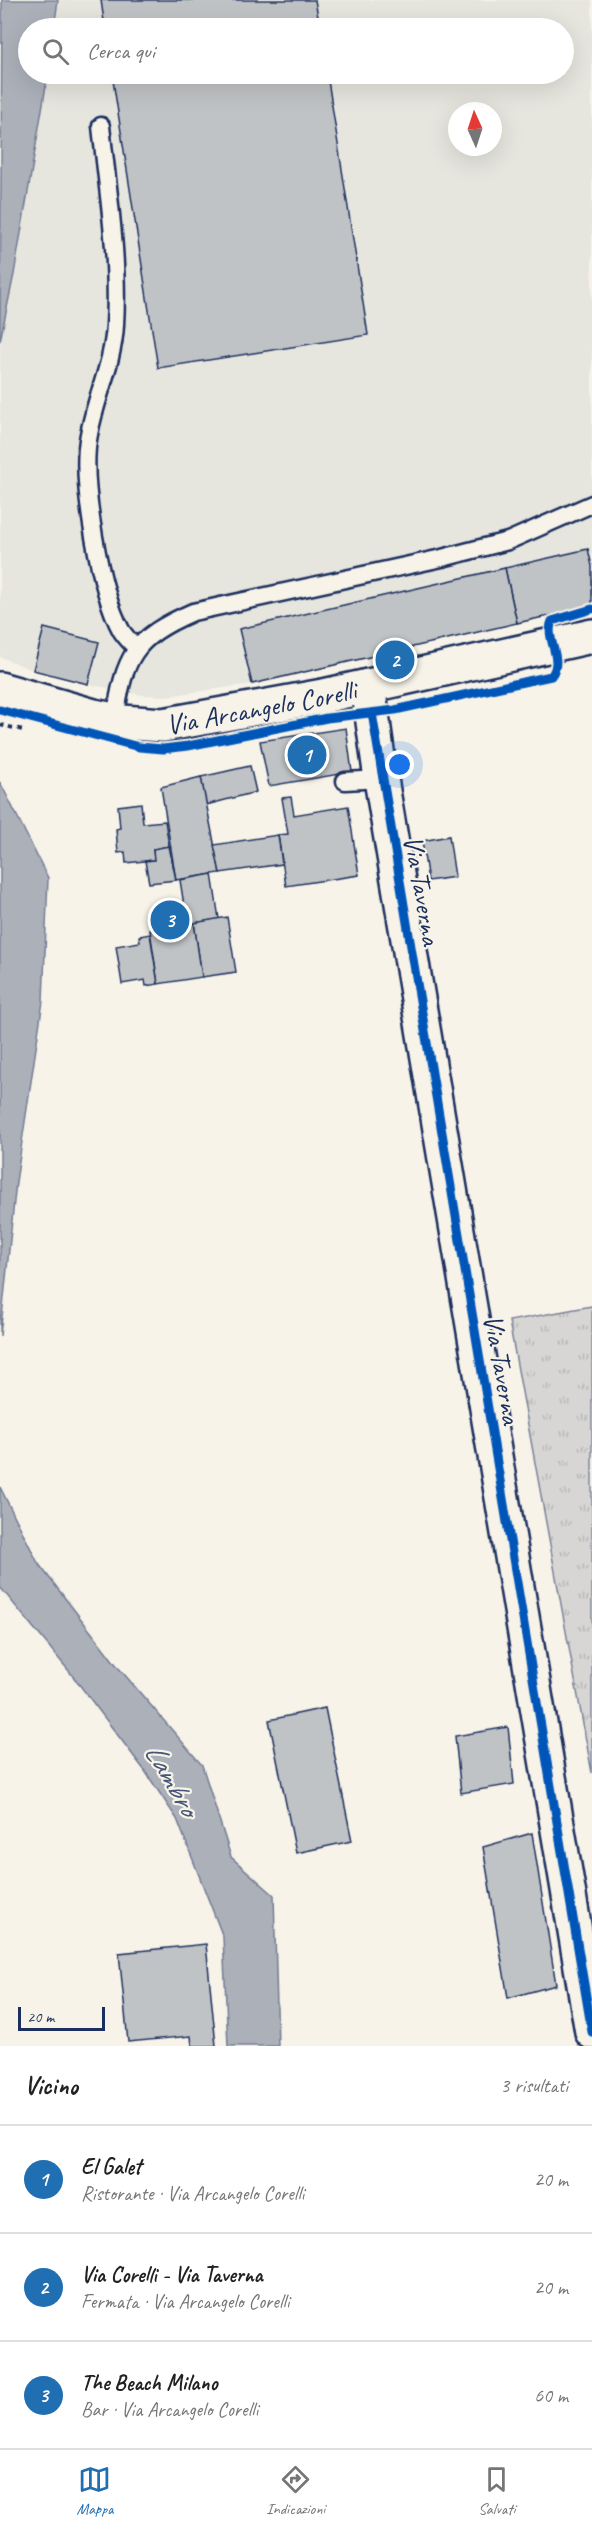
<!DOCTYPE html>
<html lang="it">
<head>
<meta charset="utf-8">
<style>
	:root { --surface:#fff; --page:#f2f2f2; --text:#222; --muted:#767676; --line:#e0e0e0; --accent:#1f6fb2 }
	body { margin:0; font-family:Caveat,sans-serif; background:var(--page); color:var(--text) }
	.compass { position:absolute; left:448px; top:102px; width:54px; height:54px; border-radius:50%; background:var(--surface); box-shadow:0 6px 24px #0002; rotate:357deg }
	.scale { position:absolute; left:18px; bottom:15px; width:87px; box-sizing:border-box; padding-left:6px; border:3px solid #1b2f5e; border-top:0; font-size:16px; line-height:21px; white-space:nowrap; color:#1b2f5e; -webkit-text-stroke:4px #f7f3e8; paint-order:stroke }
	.you { position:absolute; left:400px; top:765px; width:21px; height:21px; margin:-15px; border:4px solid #fff; border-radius:50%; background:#1a73e8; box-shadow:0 0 0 9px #1a73e833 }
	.badge { display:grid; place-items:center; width:39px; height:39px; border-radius:50%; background:var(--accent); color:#fff; font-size:20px; font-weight:700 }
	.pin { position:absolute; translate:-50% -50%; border:3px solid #fff; box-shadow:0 2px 6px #0006 }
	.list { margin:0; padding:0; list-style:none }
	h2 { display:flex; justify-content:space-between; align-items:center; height:78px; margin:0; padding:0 24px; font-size:26px }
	h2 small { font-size:20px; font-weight:400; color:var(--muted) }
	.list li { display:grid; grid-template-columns:39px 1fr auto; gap:18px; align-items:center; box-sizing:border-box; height:108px; padding:0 24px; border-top:2px solid var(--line) }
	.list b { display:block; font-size:22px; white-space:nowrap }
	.list p { margin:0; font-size:20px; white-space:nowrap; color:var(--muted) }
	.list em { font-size:20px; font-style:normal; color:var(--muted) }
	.icon { flex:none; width:33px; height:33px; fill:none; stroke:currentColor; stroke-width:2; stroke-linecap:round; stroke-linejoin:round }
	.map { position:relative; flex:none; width:592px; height:2046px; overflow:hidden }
	.search { position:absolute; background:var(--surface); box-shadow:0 6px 24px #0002; left:18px; right:18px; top:18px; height:66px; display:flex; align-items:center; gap:15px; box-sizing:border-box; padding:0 21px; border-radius:33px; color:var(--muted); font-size:22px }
	.sheet { height:402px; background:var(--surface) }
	nav { display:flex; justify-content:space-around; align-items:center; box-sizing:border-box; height:84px; border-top:2px solid var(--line); background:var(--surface); font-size:16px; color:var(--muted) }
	nav a { display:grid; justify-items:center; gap:3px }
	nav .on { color:var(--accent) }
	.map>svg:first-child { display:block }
	.built { fill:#e6e5de; fill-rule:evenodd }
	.grass { fill:url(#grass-tufts); stroke:#798299; stroke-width:1.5 }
	.water { fill:#acb0b9; stroke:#727c95; stroke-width:1.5 }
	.building { fill:#c0c3c5; stroke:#1b2f5e; stroke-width:1.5 }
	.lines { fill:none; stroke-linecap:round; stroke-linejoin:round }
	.service-casing { stroke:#1b2f5e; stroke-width:21 }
	.minor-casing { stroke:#1b2f5e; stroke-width:38 }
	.tertiary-casing { stroke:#1b2f5e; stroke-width:38 }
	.path { stroke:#1b2f5e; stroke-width:4; stroke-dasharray:4.5 4.5; stroke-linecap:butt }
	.service { stroke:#f7f3e8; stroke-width:16 }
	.minor { stroke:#f7f3e8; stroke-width:33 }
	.tertiary { stroke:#f7f3e8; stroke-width:33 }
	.cycleway-casing { stroke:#f7f3e8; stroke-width:13 }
	.cycleway { stroke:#0057b8; stroke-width:9 }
	.labels { text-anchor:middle; stroke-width:4.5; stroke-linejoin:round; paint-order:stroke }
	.street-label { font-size:28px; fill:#1b2f5e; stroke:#f7f3e8 }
	.water-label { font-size:30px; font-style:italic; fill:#465679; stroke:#f7f3e8 }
</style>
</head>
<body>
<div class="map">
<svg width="592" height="2046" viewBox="0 0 592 2046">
	<defs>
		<pattern id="grass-tufts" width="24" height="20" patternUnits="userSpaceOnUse" patternTransform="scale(1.5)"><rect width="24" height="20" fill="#d7d6d4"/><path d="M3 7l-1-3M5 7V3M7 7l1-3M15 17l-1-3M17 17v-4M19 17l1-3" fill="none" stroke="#b8b8b8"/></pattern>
	</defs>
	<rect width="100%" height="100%" fill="#f7f3e8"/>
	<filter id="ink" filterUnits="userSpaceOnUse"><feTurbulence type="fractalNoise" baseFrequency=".0167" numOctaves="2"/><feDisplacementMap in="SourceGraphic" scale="12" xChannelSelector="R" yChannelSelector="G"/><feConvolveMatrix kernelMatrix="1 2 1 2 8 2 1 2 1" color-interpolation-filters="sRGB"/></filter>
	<g filter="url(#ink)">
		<path class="built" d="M58,0H592V606L252,684L166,696L142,695L88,684L33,670L0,657V341L14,274L48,74H564V28H54ZM457,111H493V147H457Z"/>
		<path class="grass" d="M592,1306V1773L509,1321Z"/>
		<g class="water">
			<path d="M2,0H58L54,28H28V74H48L14,274L0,341Z"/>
			<path d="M0,782L48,878L43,1001L16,1182L0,1336Z"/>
			<path d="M0,1487L38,1563L118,1667L202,1765L231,1857L274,1895L278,2046H228L223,1937L177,1819L145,1771L69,1671L0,1587Z"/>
		</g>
		<g class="building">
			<path d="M101,0H315L320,28H105Z"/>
			<path d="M112,74H327L368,335L158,368Z"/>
			<path d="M588,549L592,566V606L517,623L505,568Z"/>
			<path d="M505,568L517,623L252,684L239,629Z"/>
			<path d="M44,628L99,642L88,684L33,670Z"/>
			<path d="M346,728L352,772L269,786L260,741Z"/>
			<path d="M250,766L256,792L206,805L201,777Z"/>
			<path d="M201,777L220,873L176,880L161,787Z"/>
			<path d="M291,797L294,815L348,806L359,875L286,886L278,835L288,834L282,798Z"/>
			<path d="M141,803L143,823L165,821L169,846L153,849L154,860L126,863L125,852L118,853L116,829L120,828L118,806Z"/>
			<path d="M278,835L282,864L220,873L214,845Z"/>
			<path d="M449,836L455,877L428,881L422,841Z"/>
			<path d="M169,846L176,880L149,883L145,861L154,860L153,849Z"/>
			<path d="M212,874L219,919L187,924L180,880Z"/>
			<path d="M227,917L236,972L202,977L194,923Z"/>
			<path d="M194,923L202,977L158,984L150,930Z"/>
			<path d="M150,934L158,984L146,986L145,980L122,984L116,946L140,942L139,936Z"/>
			<path d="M325,1708L352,1841L296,1853L269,1720Z"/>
			<path d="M508,1727L514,1784L461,1793L455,1736Z"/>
			<path d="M532,1833L556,1985L508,1998L483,1847Z"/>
			<path d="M206,1944L216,2046H192L191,2036L128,2042L119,1953Z"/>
		</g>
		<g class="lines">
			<g class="service-casing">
				<g id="service">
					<path d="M101,126C108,192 119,259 115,325C113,365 94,400 88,440C81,484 100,591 121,630C125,637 131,642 136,648"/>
					<path d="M115,720C124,657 133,638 193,612L442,558L508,541L592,504"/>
					<path d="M345,781L381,779"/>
				</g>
			</g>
			<g class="minor-casing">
				<path id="minor" d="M368,686L381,779L592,2032"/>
			</g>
			<g class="tertiary-casing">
				<g id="tertiary">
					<path id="s1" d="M0,689L94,716L122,722L163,725L323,696L592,636"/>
				</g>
			</g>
			<path class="path" d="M0,725L23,730"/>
			<use href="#service" class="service"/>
			<use href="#minor" class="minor"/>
			<use href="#tertiary" class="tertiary"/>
			<g class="cycleway-casing">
				<g id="cycleway">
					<path d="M0,710L139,747L163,749L188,746L327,718L395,710L551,676C565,660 544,638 552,621L592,609"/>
					<path d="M372,713L592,2032"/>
				</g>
			</g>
			<use href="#cycleway" class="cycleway"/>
		</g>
	</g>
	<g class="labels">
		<g class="street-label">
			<text dy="10" stroke="none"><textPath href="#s1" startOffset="267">Via Arcangelo Corelli</textPath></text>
			<text transform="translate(423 890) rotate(80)" y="10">Via Taverna</text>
			<text transform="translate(503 1369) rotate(80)" y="10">Via Taverna</text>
		</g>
		<g class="water-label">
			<text transform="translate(172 1779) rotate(60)" y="10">Lambro</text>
		</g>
	</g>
</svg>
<svg class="compass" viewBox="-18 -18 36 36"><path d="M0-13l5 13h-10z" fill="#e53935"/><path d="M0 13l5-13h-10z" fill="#767676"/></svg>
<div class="scale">20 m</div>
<div class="you"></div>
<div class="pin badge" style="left:307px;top:755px">1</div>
<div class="pin badge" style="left:395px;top:660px">2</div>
<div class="pin badge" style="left:170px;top:920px">3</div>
<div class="search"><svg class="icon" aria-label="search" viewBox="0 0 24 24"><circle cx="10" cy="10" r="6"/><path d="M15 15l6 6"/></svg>Cerca qui</div>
</div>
<section class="sheet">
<h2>Vicino<small>3 risultati</small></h2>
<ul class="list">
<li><span class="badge">1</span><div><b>El Galet</b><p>Ristorante · Via Arcangelo Corelli</p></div><em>20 m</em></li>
<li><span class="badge">2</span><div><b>Via Corelli - Via Taverna</b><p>Fermata · Via Arcangelo Corelli</p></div><em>20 m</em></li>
<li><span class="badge">3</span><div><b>The Beach Milano</b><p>Bar · Via Arcangelo Corelli</p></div><em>60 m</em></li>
</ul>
</section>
<nav>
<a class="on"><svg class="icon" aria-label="map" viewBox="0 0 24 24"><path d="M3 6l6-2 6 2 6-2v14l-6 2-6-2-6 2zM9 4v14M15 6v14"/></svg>Mappa</a>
<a><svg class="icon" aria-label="directions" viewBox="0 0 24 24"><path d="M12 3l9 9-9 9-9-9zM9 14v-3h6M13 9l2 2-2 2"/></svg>Indicazioni</a>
<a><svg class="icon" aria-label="saved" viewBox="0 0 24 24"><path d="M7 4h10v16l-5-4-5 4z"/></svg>Salvati</a>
</nav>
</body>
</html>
